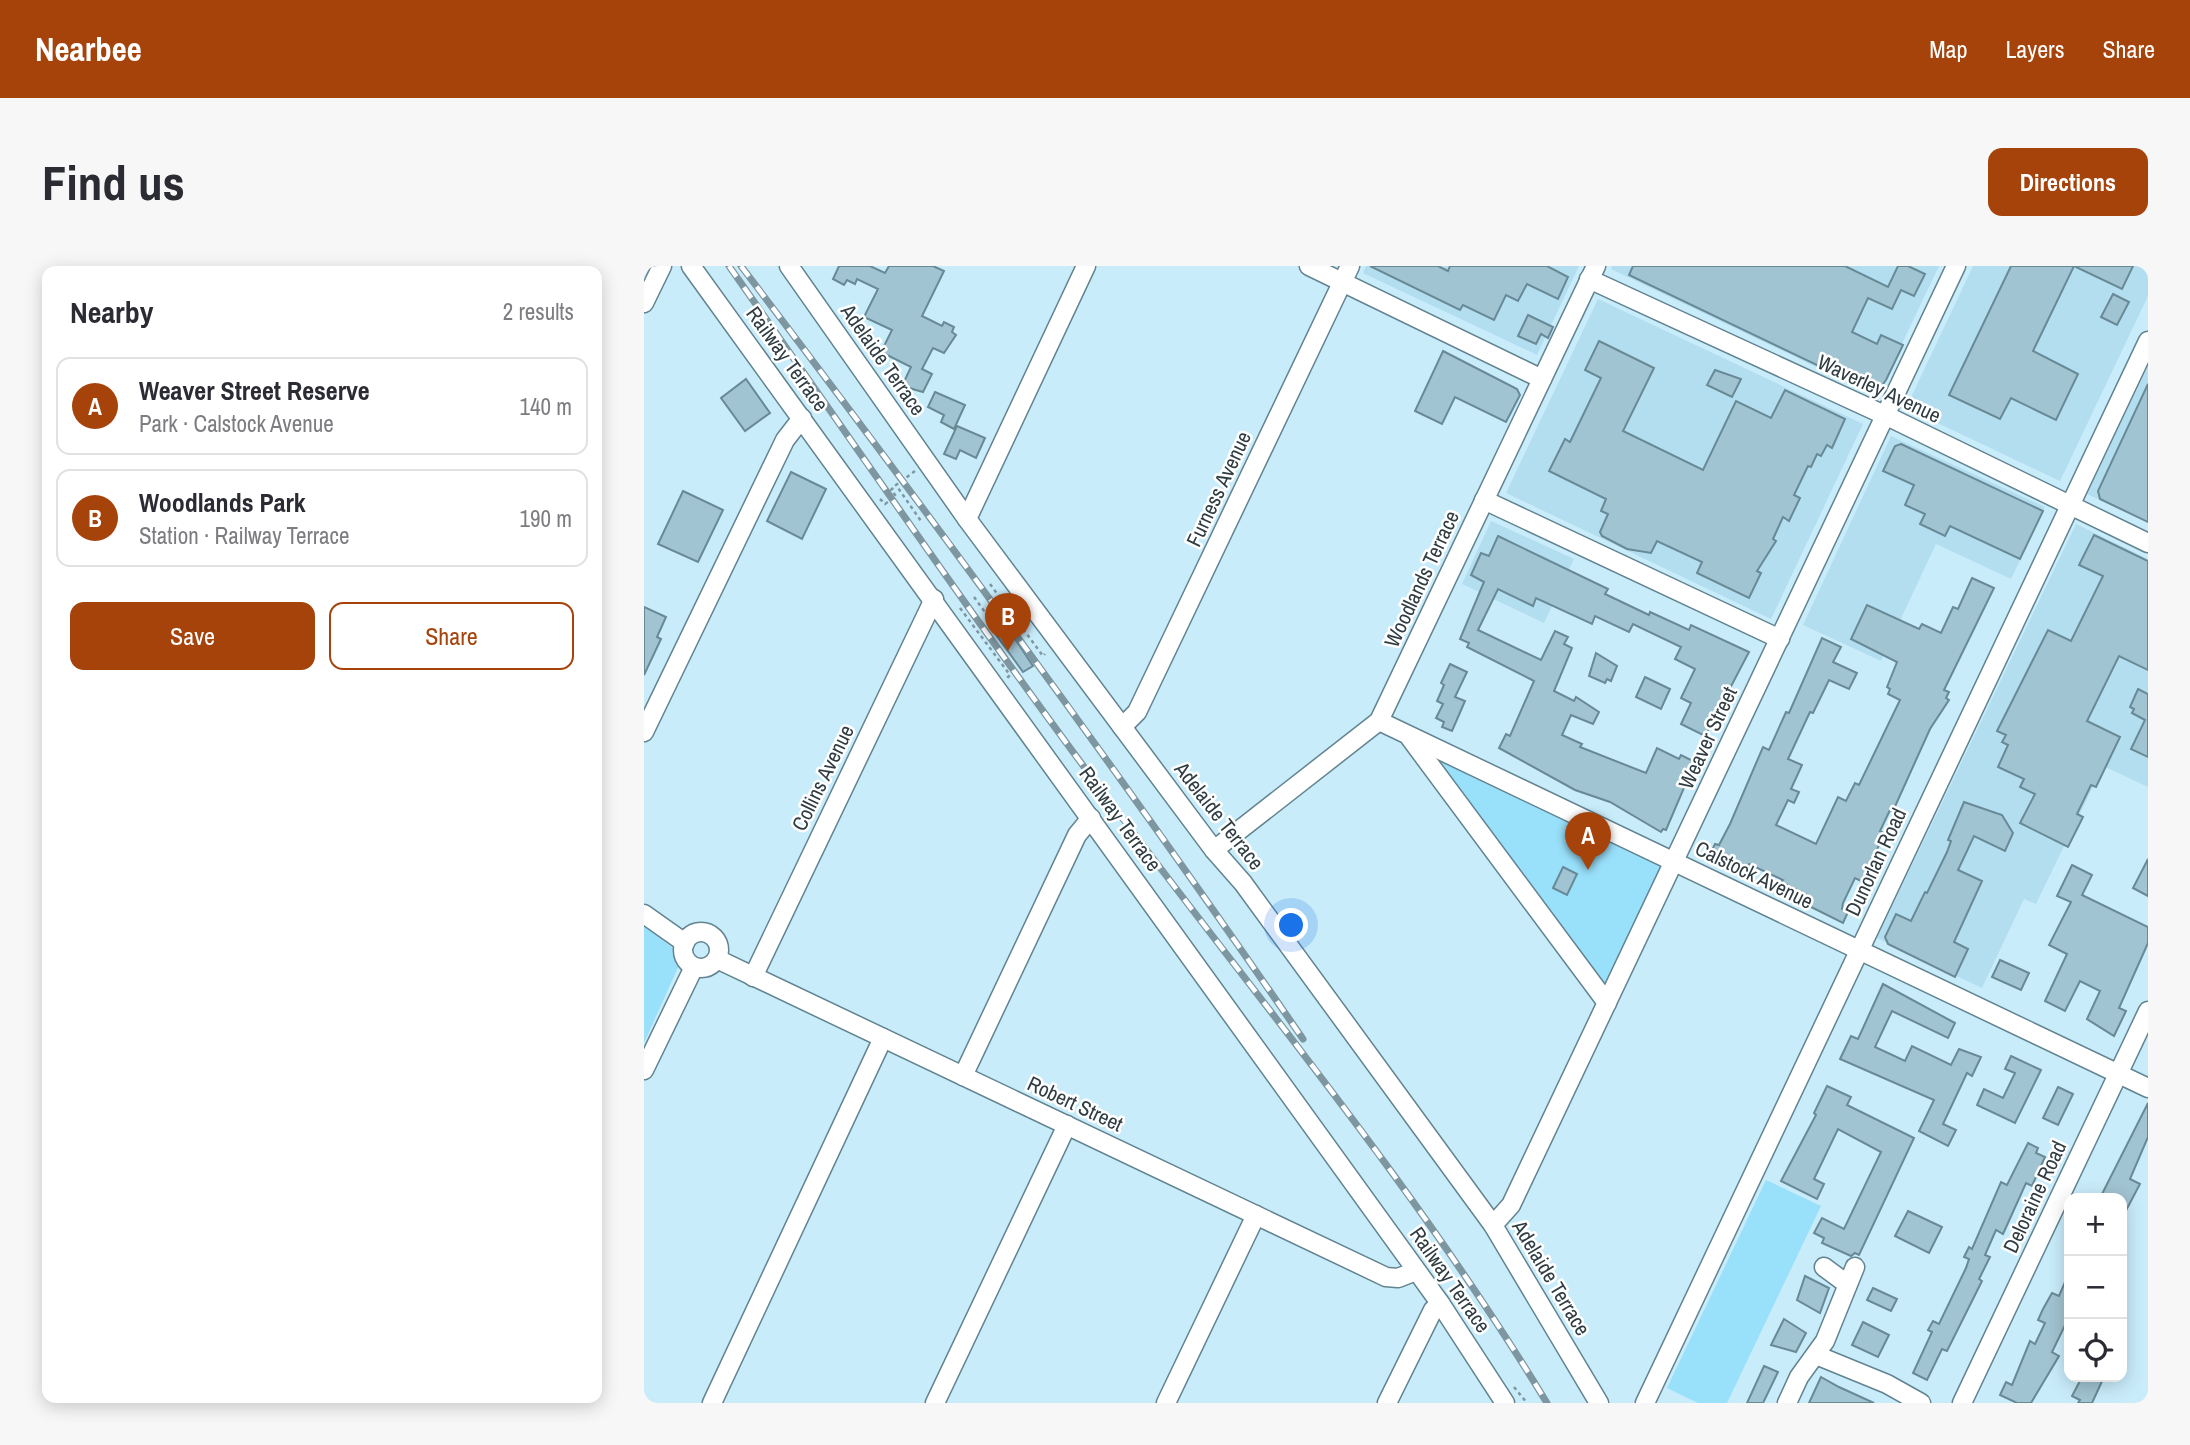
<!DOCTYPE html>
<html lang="en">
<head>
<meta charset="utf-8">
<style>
	:root { --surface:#fff; --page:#f7f7f7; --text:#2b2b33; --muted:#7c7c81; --line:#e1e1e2; --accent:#a6430b }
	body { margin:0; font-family:"Archivo Narrow",sans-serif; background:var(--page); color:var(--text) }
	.controls { position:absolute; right:21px; bottom:21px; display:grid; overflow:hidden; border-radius:14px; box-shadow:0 4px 18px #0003 }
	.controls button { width:63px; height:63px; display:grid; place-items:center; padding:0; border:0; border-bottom:2px solid var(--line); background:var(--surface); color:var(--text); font:35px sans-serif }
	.you { position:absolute; left:648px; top:660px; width:24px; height:24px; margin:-18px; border:5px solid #fff; border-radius:50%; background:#1a73e8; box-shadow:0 0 0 10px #1a73e833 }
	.badge { display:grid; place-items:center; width:46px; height:46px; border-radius:50%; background:var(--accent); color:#fff; font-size:23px; font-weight:700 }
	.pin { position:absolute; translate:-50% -58px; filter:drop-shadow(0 2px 4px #0008) }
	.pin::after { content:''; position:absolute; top:37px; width:24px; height:21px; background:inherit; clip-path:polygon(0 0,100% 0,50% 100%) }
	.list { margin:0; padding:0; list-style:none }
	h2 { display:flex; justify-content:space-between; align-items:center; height:91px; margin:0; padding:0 28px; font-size:30px }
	h2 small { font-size:23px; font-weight:400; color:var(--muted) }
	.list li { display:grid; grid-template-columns:46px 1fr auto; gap:21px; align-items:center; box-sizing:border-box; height:98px; margin:0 14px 14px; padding:0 14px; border:2px solid var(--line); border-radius:14px }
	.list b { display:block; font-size:26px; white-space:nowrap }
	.list p { margin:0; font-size:23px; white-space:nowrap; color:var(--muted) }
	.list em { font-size:23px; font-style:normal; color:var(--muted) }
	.actions { display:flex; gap:14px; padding:21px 28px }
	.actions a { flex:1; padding:16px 0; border:2px solid var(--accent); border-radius:14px; text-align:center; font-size:24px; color:var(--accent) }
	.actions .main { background:var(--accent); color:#fff }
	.icon { flex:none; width:38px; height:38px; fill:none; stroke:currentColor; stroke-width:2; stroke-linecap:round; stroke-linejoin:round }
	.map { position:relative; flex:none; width:1504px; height:1137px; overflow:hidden; border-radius:14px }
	header { display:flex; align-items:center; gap:42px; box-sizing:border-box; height:98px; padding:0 35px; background:var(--accent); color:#fff }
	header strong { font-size:33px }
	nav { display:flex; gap:38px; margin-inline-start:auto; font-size:24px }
	.intro { display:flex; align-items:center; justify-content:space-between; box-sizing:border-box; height:168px; padding:0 42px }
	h1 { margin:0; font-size:49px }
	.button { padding:18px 32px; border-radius:14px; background:var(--accent); color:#fff; font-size:24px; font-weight:700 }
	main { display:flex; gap:42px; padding:0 42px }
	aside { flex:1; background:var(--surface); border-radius:14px; box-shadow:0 4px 18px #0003 }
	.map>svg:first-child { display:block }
	.built { fill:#b3def0 }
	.green { fill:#99e0fb }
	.building { fill:#a1c4d2; stroke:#688996; stroke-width:2 }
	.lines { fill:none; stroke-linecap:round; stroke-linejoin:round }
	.minor-casing { stroke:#628390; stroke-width:21 }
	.path { stroke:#7e97a1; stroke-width:2.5; stroke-dasharray:3.5 3.5; stroke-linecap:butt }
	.minor { stroke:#fff; stroke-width:18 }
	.rail-casing { stroke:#7e96a0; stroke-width:7 }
	.rail { stroke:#fff; stroke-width:4.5; stroke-dasharray:13; stroke-linecap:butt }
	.labels { text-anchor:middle; stroke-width:5; stroke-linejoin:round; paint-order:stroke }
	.street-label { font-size:21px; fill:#2f3d42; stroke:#fff }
</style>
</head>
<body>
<header>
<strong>Nearbee</strong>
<nav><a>Map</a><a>Layers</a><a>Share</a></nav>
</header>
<div class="intro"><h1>Find us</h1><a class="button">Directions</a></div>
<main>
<aside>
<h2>Nearby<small>2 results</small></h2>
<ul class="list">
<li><span class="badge">A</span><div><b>Weaver Street Reserve</b><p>Park · Calstock Avenue</p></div><em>140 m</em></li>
<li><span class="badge">B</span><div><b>Woodlands Park</b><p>Station · Railway Terrace</p></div><em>190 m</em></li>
</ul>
<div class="actions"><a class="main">Save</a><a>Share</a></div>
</aside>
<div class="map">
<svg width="1504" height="1137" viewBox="0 0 1504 1137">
	<rect width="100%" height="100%" fill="#c9ecfb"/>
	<g class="built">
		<path d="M722,0H935L893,89L719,7Z"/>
		<path d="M968,0H1295L1233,130L967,3Z"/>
		<path d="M1329,0H1504V30L1416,215L1262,142Z"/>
		<path d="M954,33L1219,158L1127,353L862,227Z"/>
		<path d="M1504,100V257L1443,228Z"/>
		<path d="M1247,170L1401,241L1367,313L1292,278L1237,395L1159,359Z"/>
		<path d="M847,255L930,293L900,357L818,318Z"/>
		<path d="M1432,258L1504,293V521L1459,500L1392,638L1380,633L1338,722L1233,672Z"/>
	</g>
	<g class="green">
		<path d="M788,489L1019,599L959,723Z"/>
		<path d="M0,659L35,687L36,697L0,777Z"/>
		<path d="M1122,914L1177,940L1083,1137H1054L1023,1122Z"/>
	</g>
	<g class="building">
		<path d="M195,0H226L241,7L245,0H289L300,5L278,50L298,60L300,56L310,61L308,66L312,69L300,87L289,82L278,103L288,108L279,126L258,120L267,101L237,86L248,64L220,51L234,23L213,13L211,18L203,14L200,19L189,13Z"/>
		<path d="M726,0H794L804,5L806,0H903L924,11L914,33L883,18L874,35L862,29L850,54L819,39L816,44Z"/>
		<path d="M989,0H1201L1244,21L1254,0H1264L1281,8L1270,30L1257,24L1248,43L1224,32L1208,66L1233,78L1237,69L1259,79L1242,114L1235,124L1229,126L985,9Z"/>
		<path d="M1367,0H1430L1389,85L1434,108L1412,154L1367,132L1356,153L1305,129Z"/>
		<path d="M1430,0H1489L1478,23Z"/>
		<path d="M1469,28L1485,36L1473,59L1457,51Z"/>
		<path d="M884,49L909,61L904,72L897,68L892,78L874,70Z"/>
		<path d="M955,75L1010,102L979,165L1059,204L1092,135L1127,152L1141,124L1201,153L1188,182L1183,179L1177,190L1173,188L1167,201L1164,200L1150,229L1156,232L1145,255L1139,251L1129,273L1132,275L1113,305L1117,307L1105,332L1053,307L1058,296L1013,275L1007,287L983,283L958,270L956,266L964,248L957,245L962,233L905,205L921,173L926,176L957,112L941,104Z"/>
		<path d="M799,85L873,123L876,129L862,156L811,131L798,158L771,145Z"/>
		<path d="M1071,104L1097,113L1088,131L1063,119Z"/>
		<path d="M102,113L126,147L101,165L77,132Z"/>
		<path d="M1504,118V256L1456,233L1454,225Z"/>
		<path d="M291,126L321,139L310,163L297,156L300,149L284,141Z"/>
		<path d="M313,160L341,172L332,192L316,184L312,193L300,188Z"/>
		<path d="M1257,178L1399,245L1376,293L1306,260L1301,270L1276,258L1281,248L1261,239L1270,219L1239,205L1251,180Z"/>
		<path d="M147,206L182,223L158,273L123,255Z"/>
		<path d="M39,225L79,244L54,296L14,278Z"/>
		<path d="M1450,269L1504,295V404L1475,390L1443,455L1476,471L1452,521L1447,519L1433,548L1439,551L1424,581L1376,557L1391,528L1376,521L1380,513L1354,501L1364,479L1358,476L1362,469L1353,465L1404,364L1427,375L1459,310L1435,299Z"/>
		<path d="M854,270L964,323L961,328L1005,349L1006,346L1045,364L1047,359L1105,386L1061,470L1037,458L1047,437L1037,432L1051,403L1031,393L1037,381L989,358L985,366L951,350L948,358L892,332L889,340L854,323L834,364L897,394L911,365L924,371L920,378L928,382L910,425L930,435L932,431L955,446L949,458L927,449L918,469L938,478L936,481L1002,507L1013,482L1035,493L1037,489L1051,496L1022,564L1019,563L1017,566L966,536L931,524L855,482L862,468L866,470L890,415L823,381L825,377L816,373L840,316L827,309L837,287L845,290Z"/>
		<path d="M1328,312L1350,322L1300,424L1305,426L1302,432L1305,434L1286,463L1249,545L1246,544L1236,565L1238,566L1236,577L1219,616L1211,612L1199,637L1198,643L1204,646L1199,657L1161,638L1165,630L1137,616L1139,614L1105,598L1101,605L1066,588L1071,578L1075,579L1086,558L1119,481L1125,484L1142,446L1145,447L1178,372L1197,381L1189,396L1213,407L1205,423L1185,414L1169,447L1166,446L1144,493L1158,499L1147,523L1155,526L1150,537L1144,534L1132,559L1172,578L1194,531L1202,535L1211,517L1215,519L1256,434L1244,428L1246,423L1243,421L1253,396L1207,373L1223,339L1275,363L1278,358L1297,367L1309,341L1314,343Z"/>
		<path d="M0,341L22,351L13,371L17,373L0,409Z"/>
		<path d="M361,358L389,400L379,406L350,366Z"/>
		<path d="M952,387L973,400L967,415L963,413L961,417L945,410Z"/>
		<path d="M806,398L823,406L811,431L821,435L808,465L798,461L800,456L792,452L799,438L793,435L800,419L797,417Z"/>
		<path d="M1001,411L1026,423L1017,443L992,431Z"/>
		<path d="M1494,423L1504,428V491L1487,483L1501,454L1488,447L1490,443L1486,441Z"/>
		<path d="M1320,536L1358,549L1369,567L1361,585L1330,570L1314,604L1338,615L1310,676L1324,683L1311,711L1244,678L1241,671L1252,648L1267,655L1281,626L1283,627L1303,586L1307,575L1304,574Z"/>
		<path d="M1504,593V630L1489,622Z"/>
		<path d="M1428,599L1448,609L1438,629L1504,661V677L1475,742L1482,745L1470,770L1443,753L1456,725L1436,715L1421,745L1401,735L1423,688L1405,679L1427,636L1413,630Z"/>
		<path d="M919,601L933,608L923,629L909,622Z"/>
		<path d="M1356,694L1385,707L1377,724L1348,711Z"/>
		<path d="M1239,718L1311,757L1304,772L1248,745L1231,781L1261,795L1268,780L1307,799L1315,783L1337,791L1328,810L1323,807L1299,858L1312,864L1304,880L1275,865L1290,834L1196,793L1207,770L1214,773Z"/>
		<path d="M1367,790L1397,804L1371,857L1333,839L1340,823L1359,832L1371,807L1361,803Z"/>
		<path d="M1183,820L1207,831L1203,839L1270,872L1215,989L1211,987L1207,990L1178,977L1180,972L1170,967L1178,952L1200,963L1237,886L1194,863L1170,913L1180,918L1173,933L1137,915L1172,849L1170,847Z"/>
		<path d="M1414,821L1429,828L1414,859L1399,852Z"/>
		<path d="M1504,837V871L1486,913L1496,918L1478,952V932H1456Z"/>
		<path d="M1384,877L1394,882L1392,887L1401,891L1388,920L1382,917L1359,968L1352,964L1341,989L1346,991L1335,1013L1338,1015L1303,1085L1298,1083L1283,1114L1269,1107L1288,1066L1284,1064L1289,1055L1295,1058L1322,1002L1325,993L1320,991L1325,981L1328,983L1357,916L1363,919Z"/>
		<path d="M1264,945L1298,961L1285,987L1251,970Z"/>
		<path d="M1425,1007V1051L1408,1086L1415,1090L1387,1137H1373L1356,1129L1362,1116L1368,1119L1386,1075L1391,1078L1401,1057L1394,1054L1399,1043L1408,1027L1415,1030Z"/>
		<path d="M1161,1010L1185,1022L1176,1047L1153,1034Z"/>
		<path d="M1229,1022L1253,1033L1247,1045L1223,1034Z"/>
		<path d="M1140,1053L1162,1067L1152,1086L1127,1079Z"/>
		<path d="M1219,1056L1245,1069L1234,1091L1208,1079Z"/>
		<path d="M1120,1100L1134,1106L1119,1137H1103Z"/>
		<path d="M1177,1111L1195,1121L1230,1137H1165Z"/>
		<path d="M1438,1111H1460L1448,1137H1434L1436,1134L1428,1130Z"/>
	</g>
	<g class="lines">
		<g class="minor-casing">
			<g id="minor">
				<path d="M47,0L796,1037L861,1137"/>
				<path d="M145,0L323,253L570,584L599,617L849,959L955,1137"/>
				<path d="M665,0L898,113"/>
				<path d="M945,13L1249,153L1504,277"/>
				<path d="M0,37L18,0"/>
				<path d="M840,234L1136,373"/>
				<path d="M323,253L442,0"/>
				<path d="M735,455L1504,822"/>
				<path d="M478,461L493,446L706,0"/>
				<path d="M0,466L141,174L158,152"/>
				<path d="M766,472L963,737"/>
				<path d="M570,584L735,455L952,0"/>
				<path d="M0,648L41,677"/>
				<circle cx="57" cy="684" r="18"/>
				<path d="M73,693L742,1011L754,1012L772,1005"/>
				<path d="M109,711L290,333"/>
				<path d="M0,804L50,701"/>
				<path d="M319,810L433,569L447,552"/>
				<path d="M849,959L867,939L1312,0"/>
				<path d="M1180,1001L1203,1018"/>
				<path d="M1172,1089L1243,1118L1277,1137"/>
				<path d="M68,1137L239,772"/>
				<path d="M291,1137L423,859"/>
				<path d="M522,1137L612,949"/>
				<path d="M743,1137L789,1044L796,1037"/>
				<path d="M1001,1137L1504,75"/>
				<path d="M1143,1137L1155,1111L1181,1075L1211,1001"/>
				<path d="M1318,1137L1504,745"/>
			</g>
		</g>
		<g class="path">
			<path d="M271,205L252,219L277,255"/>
			<path d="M236,233L241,238L252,230L247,224L252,219"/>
			<path d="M346,318L399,390L401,388"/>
			<path d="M330,331L346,353"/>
			<path d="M316,342L366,409L363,412"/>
			<path d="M870,1121L883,1137"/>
		</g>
		<use href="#minor" class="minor"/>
		<g class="rail-casing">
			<g id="rail">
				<path d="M85,0C213,182 339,367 473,545C619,739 777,929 903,1137"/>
				<path d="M97,0C290,254 478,510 659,773"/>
			</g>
		</g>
		<use href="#rail" class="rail"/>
	</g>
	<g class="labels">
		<g class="street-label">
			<text transform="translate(143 93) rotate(54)" y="7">Railway Terrace</text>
			<text transform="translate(239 94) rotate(55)" y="7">Adelaide Terrace</text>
			<text transform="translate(1235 123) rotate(25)" y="7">Waverley Avenue</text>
			<text transform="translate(575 223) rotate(-65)" y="7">Furness Avenue</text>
			<text transform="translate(778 313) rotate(-65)" y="7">Woodlands Terrace</text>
			<text transform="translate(1064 472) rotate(-65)" y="7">Weaver Street</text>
			<text transform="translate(179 512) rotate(-64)" y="7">Collins Avenue</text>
			<text transform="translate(575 550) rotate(52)" y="7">Adelaide Terrace</text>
			<text transform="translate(476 553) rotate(54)" y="7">Railway Terrace</text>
			<text transform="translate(1232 596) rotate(-65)" y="7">Dunorlan Road</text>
			<text transform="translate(1110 609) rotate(26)" y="7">Calstock Avenue</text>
			<text transform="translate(431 838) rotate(25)" y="7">Robert Street</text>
			<text transform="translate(1391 931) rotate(-65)" y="7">Deloraine Road</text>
			<text transform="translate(907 1012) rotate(59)" y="7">Adelaide Terrace</text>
			<text transform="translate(806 1014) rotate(55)" y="7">Railway Terrace</text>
		</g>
	</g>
</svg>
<div class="controls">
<button>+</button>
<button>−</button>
<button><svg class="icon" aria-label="locate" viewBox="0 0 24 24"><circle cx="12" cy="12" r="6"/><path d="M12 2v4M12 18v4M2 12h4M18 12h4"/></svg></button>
</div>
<div class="you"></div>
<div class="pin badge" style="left:944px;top:604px">A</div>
<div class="pin badge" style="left:364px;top:385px">B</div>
</div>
</main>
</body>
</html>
